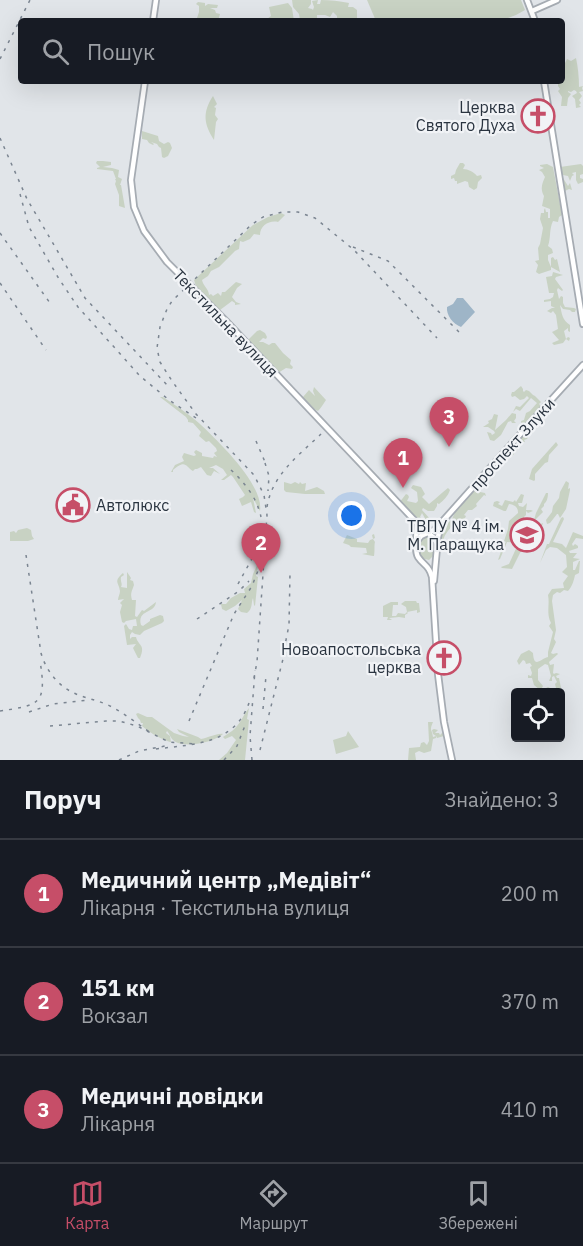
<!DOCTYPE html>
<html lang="uk">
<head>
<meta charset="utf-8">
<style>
	:root { --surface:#171b24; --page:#242831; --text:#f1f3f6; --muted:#9ea1a6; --line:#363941; --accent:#c64e68 }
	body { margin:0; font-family:"IBM Plex Sans",sans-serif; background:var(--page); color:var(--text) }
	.controls { position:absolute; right:18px; bottom:18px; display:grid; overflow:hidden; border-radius:6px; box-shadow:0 6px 24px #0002 }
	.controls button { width:54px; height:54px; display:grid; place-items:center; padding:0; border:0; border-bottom:2px solid var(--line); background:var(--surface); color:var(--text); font:30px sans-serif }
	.you { position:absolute; left:352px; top:516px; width:21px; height:21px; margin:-15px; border:4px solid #fff; border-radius:50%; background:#1a73e8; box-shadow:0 0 0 9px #1a73e833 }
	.badge { display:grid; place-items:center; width:39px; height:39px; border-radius:50%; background:var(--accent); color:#fff; font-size:20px; font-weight:700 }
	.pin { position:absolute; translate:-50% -50px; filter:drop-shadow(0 2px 3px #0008) }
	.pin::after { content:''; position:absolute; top:32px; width:21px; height:18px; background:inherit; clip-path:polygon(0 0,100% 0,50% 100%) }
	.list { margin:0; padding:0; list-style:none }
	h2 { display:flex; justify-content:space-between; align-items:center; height:78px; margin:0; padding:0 24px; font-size:26px }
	h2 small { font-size:20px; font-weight:400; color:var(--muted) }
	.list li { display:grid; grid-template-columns:39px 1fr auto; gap:18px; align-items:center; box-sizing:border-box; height:108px; padding:0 24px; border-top:2px solid var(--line) }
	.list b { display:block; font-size:22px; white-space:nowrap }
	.list p { margin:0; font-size:20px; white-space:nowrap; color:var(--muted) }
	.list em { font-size:20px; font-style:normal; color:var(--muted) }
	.icon { flex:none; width:33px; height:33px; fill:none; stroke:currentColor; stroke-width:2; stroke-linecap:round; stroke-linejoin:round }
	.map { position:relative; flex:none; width:583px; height:760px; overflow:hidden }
	.search { position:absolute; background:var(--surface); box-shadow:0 6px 24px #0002; left:18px; right:18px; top:18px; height:66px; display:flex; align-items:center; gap:15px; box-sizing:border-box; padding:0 21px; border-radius:6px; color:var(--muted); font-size:22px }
	.sheet { height:402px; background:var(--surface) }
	nav { display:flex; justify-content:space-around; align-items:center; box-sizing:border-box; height:84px; border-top:2px solid var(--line); background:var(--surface); font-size:16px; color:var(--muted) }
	nav a { display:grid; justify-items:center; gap:3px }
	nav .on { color:var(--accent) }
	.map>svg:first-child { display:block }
	.green { fill:#c8d2c3 }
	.water { fill:#9eb5c7 }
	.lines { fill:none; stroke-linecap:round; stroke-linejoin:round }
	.stream { stroke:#9eb5c7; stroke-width:1.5 }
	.secondary-casing { stroke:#a6acb3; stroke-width:8 }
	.secondary { stroke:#fff; stroke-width:4.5 }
	.rail { stroke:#7b8591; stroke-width:1.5; stroke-dasharray:3 6; stroke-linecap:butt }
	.labels { text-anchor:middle; stroke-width:4.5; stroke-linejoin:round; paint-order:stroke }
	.poi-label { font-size:16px; fill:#2a3440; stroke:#f1f3f6; text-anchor:end }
	.street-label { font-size:16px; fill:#2a3440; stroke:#f1f3f6 }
</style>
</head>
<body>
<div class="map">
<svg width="583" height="760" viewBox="0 0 583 760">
	<rect width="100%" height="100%" fill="#e1e5e9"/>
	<g class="green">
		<path d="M292,0H311V4L308,8L312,9L313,10L314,7L312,1L318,0L317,4H320L321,0C331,0 339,1 349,3L348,7H353L357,10V21H337V16L333,12L330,17L325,15H317V18H309L302,21L300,20L299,14L293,7Z"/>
		<path d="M367,0H521L525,10L516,15L500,21H376Z"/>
		<path d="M198,2L205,3V6L208,4L218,5L217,8H210L215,10L216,13L220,14L218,21H196L199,12V6L196,4Z"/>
		<path d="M288,3L292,8L294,21H264L271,16L269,7Z"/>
		<path d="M576,58C578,67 579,77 579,87L583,86L582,88L583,91L579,92L582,96L579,100L581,103L579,105L581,107L576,108L575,99L572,96L577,93L576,91L574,90L571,92L568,91V92L571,94L568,98L567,106H561L562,97L558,91L560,89L558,86V83L565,80V78L562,79V61L565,63L567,59L571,61Z"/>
		<path d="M213,96L217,104L214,107L216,108L215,115L218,119L216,122L214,140C204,124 202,113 213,96Z"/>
		<path d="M142,131L158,136L159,141L164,144L168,142L170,143L172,148L168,156L164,158L162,157L161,148L159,147L157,144L151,142L154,144L153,145L149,143L147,140L142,139Z"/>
		<path d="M97,161H103L111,162V165L103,167L112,168L119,170L118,177L122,179L120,185H121L125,208L119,206V195L115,184L116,181L115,179H116L113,171L97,169V168L100,167L96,163Z"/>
		<path d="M460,163H463L465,165L463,169C468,169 474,172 477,176L481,175L482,178L478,182L477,188L474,190L469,187L468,182L465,181L457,184V181H455L454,178L451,179V176L455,174L456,170Z"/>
		<path d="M547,164L553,167L562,215L559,217L558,222L553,221C549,229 551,238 548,246L552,249L553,253L548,255V260L551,267V258L553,257L555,260L557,259L560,272L551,267V270L539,274L536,272L538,265L535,261L539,260L538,248L540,244L543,228L540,219L541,213H544V210L545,208L546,212H548V218H550V209L542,206L544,196C540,189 542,184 545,177L542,172L539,170L544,168L540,166V165Z"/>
		<path d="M581,164L583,166V174L580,175V178L583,179V182L578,184L576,180V172L572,173L574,175L572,176L570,181L568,176L563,175V178L568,186L570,183L572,190L569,189L565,191L563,189L564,185H563L560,167Z"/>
		<path d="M281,213L285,215L278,222C270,220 260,225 260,235L254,234L250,239L243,242L240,241L239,249L235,251L219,267L211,271L208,276L202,280C203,286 209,289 209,295L211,294L213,296L218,293L221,296L222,292H225L236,282L242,284L237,288L232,297L236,302L241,304L235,305V303L232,301L220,310L218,309C210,300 196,291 194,280L253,225L268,217Z"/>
		<path d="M553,272L563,275L556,277L555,279L563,290L562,291L558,288L557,290L559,299L561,296L563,297V303L565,307L574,308L576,309L575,312H572L570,310L563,309L560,305C562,314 562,320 570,325V332L568,331V328L564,331L566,339L568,337L570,338L569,341L566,339L563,343L554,345L552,343L559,340L552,332L558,329L556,315L553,311L551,313L547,311L552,308H555L551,306V301L544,302V300L550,299L553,297L554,293H549L546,277L552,276Z"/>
		<path d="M260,330L265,333L267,337L266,339L263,338L259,342H263L269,345L272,343H275L283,353L291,360L290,364L293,367L292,369L286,368L278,373L257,351L248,340L257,331Z"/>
		<path d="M521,386L523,389V391L524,392L526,390L529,391L533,395L535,396L541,402L539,404L541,406L522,426L521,421L524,420L526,413L530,411L537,403L531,398L520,411L516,409L513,412L516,406L520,407L529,398L527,396L524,399L520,400L515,396L512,397L511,395L512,392H514Z"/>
		<path d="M314,387L326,400C324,403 321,408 318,411L310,407V405H308L300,397H303L309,390L315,396L313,391Z"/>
		<path d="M160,397H163C175,405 189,414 200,424C219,442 264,485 260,511L253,498L256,513L254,512L251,502L242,506L239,499L243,497L245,495L233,477L231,475L224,480H221L227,475L223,469L216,465L209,468H213L220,474L214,471L211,476L207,475L201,467L197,469H195L193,471C185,466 186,459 173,470V472H171L175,465L184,461L182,457L184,453L194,456L196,455L194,452L196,450L202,453V456L213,458L214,456L217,457L214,453L217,451L216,448L209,441L206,442L199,436L201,432L193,423L188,422V420L186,417Z"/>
		<path d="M512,413L516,414V418L514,421L516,423H512L511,421L508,422L501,435L494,441L490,440L487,432L491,433L492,435L495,433L494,431L488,427H483L489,423L488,421L492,419L494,414L498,415L495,430L506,420Z"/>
		<path d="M537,419L539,422L534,427L533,432H531L527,439L524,440L525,442H521L519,443C520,449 512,458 506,459V462H501L500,460L533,422Z"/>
		<path d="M556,442L558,445L549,455L548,462L545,463L535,474V480L534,481L529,479L532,469Z"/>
		<path d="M566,481L569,483L568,489L570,488V490L566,509L560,518L558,514H557L550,523L547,524L546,520L552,512L553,506L559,498L560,492Z"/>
		<path d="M284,482L291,484L295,482L299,484L300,482L302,484L306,483L305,491L317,487L324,491L325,494H305L286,492L284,490Z"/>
		<path d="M413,485L421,487L425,494L422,497L429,504C436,499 441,493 448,488L450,490C448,496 444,500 439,504L437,503V506L434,511H428L423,508L422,510L431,520L427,522L422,513L420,517L426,522V524L424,526L399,503L406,494L408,495L409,497L407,501L416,503L418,501L417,492L411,488Z"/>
		<path d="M477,485L480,488V492L485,493L486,496L484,495L476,504L477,506L472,510H468L464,515L466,516L465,518C461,522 456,529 452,531L451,527C441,540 442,539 452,550L451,552L443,550L441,546L439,545L442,540L440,538L442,528L447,521L449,522L452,519L457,508L461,507L460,505Z"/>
		<path d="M546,493H548C548,497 547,502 544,504V506L541,509L543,512L535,520L541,524L543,523C541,531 535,534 534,540L529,539L526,542L524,548L521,551L512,569L502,568L501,567L509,564L519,542L524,537L530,524L534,520L536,513Z"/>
		<path d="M521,494L524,495L522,503H518L519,506L523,507L527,503L526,510H531L533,511L528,513L526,511V515L524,517L523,521H520L512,526L514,531L512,532L511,537L517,543L507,542L500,559L498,560L503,546L506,542L504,541L508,529L509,521L518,513C518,508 516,505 509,504L506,511H504L493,506L494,502L497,501L500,502L498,504L502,506L505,500L513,502L515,500L516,502Z"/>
		<path d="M563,517L564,519L553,542L562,544L566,548L573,532L583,536V539L576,538L572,544L573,546L575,544L578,546V548L569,551L570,553H577L573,558L580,559L573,562V570H575L579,561H580L579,573L575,575C574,580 572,587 568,591L564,590L560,593L557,592L553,595L552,601L556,630L554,639L556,642L551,653L553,654L557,653L558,654L549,662L550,665L554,664L553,673L554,674L556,673L560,674L556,676L557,678H559L561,688L555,692L544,689L548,687L552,689L556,688L555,684L557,682L554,676L552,677V681H549L551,676L548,665L545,664L538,669V680L543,686L542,688L540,690L534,685L532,678H528V675L531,676L532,673L530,667L532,666L530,663L526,664L525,661L523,660L519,665L517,661L521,654L529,650L533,653C534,669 540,659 548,657V652L553,632L549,626L551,623C546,614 550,604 548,595L552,589L564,588L563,583L568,576L562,572L567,567L566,555L557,548L550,547L546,550L540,563L547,544H549L561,518Z"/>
		<path d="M27,528L31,530L32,536L34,539L28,541H10V532L14,531L16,533L18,530Z"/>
		<path d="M374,534L375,538L373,539L375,542C374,545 375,551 374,556H373L362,554L367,553L366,548L351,547L349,545L343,543L347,535L357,539V542L368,543L370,540L373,539L372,535Z"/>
		<path d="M423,536H429L433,538L436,546L435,554L429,560L421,558C415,550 418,543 423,536Z"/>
		<path d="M259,561L256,576L258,577L255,606L254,605L253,598C251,602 253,609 247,613L241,612L238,609L242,600L235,606L226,611L222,609L221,604H226L231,598L240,593H245L244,589L251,583L253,574Z"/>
		<path d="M127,572L131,578L130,580L133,581L134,585C132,591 130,593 132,600H136L135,616L137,617L142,610L144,611L156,602C155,614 137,609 141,625L143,626L150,621V619L160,615L163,616L164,621L162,623L144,631L140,635L135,634L132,632L130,635V639L132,637H136C138,646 146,644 140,658H138L133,648L136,644L127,645L124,626L126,624L129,629L132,630L133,626H137L136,619L126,621L124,623L122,622L120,612L122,605L120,603L124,599L118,600C118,597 120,594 120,591C119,582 113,582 123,573L124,575L121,577C120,581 123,584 121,587L127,588Z"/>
		<path d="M405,601H416L417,603H419L420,612L417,613V610L407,612L408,613L405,615V618L399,617L389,618L392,620H387L388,617H383V606L391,602H398V605H393L392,616H396L398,613L405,614L407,612L406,607L401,604Z"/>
		<path d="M249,708L247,719L249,720L245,760C237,760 228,760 219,760L227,753L236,740L232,736L225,739L223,737C226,735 229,733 232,731C240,725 243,715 249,708Z"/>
		<path d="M138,713L147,717H152L174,733L183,736L189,737L179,732L177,729L198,737L201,739C208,738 217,733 223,734C215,742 181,750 172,739C170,736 169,733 167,731L166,733L170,736L171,742H170C159,738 150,733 142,726L143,723H141L140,720L138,718L136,714Z"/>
		<path d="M428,722H433C429,731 432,729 433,737L436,736L433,734L432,730L434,729L438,730L435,733H439L440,735L443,732L444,736L437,738L436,736V738L433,739L431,751L424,753L419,751L415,753L416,760H408L409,748L420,747L421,743L424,742L427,745L429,741Z"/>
		<path d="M348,731L359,747L336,754L333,740L346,736Z"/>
	</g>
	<path class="water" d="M457,298H463L475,312L461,327C453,324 446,315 447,307L453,304Z"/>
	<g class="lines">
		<path class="stream" d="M412,534V533"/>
		<g class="secondary-casing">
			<g id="secondary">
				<path d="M527,0L535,21"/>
				<path d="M532,11L557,0"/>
				<path d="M153,21L156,0"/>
				<path d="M145,81L131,180L134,207L144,231L167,262L226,321L417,523L434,538L437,543"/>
				<path d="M544,81L583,324"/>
				<path d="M417,523C417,532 414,551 418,557C424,566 429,565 432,577L438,674L444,722L452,760"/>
				<path d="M417,541L421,536L434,530L441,523L523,431L583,365"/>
				<path d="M434,581L438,537L441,524"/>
			</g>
		</g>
		<use href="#secondary" class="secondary"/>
		<g class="rail">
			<path d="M0,59L30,0"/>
			<path d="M0,138L27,199L85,298L168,386"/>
			<path d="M20,194L29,227L59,279L78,307L140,376L169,400L196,418"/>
			<path d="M0,233L50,303"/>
			<path d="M353,247L388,261L459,332"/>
			<path d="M0,283L46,350"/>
			<path d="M256,441L265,462"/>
			<path d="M265,463L269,476L268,491"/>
			<path d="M231,470C245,483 257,498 261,517"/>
			<path d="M267,507C272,475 298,456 321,434"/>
			<path d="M26,555L41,653C46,671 59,687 76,694C88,699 101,701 112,707C125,714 138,724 151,733"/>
			<path d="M238,584L254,555L260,535"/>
			<path d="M197,619L239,591L249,581"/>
			<path d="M284,650L289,625L290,573"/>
			<path d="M254,678L257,662L267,515L264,495L254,475L196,414L172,381L160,362L157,348L160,327L167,309L172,301L251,225L263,217L282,212H298L315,218L354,250L437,338"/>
			<path d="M263,709L266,676"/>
			<path d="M0,711C40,705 47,704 40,661"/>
			<path d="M29,712L53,704L88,700"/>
			<path d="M189,721L234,614L252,586L259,568"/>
			<path d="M50,726L106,721H119L137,726L169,742L196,744"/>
			<path d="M156,749C194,744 234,745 249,703"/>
			<path d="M260,750L284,655"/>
			<path d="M119,760L139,751L165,746"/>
			<path d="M224,760L237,746L246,723"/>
			<path d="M252,760L250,736L255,670"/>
		</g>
	</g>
	<defs>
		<g id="church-ring" transform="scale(1.725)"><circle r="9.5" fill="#f1f3f6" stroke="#c64e68" stroke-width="1.5"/><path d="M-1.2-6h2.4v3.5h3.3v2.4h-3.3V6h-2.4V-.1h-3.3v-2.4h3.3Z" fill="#c64e68"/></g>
		<g id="civic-ring" transform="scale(1.725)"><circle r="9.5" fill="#f1f3f6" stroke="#c64e68" stroke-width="1.5"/><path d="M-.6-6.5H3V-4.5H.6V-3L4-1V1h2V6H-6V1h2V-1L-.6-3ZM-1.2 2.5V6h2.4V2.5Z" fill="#c64e68"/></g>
		<g id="university-ring" transform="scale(1.725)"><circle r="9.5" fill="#f1f3f6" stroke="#c64e68" stroke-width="1.5"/><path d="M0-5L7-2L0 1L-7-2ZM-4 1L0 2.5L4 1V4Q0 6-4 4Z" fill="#c64e68"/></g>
	</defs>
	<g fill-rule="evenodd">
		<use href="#church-ring" x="538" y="116"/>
		<use href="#civic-ring" x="73" y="505"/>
		<use href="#university-ring" x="527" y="535"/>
		<use href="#church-ring" x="444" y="658"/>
	</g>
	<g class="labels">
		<g class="poi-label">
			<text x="515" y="113">Церква<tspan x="515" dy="18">Святого Духа</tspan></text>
			<text x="96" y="511" text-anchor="start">Автолюкс</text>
			<text x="504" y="532">ТВПУ № 4 ім.<tspan x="504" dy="18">М. Паращука</tspan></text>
			<text x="421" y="655">Новоапостольська<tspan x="421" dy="18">церква</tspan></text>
		</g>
		<g class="street-label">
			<text transform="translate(226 323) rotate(46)" y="6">Текстильна вулиця</text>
			<text transform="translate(512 444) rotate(-48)" y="6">проспект Злуки</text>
		</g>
	</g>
</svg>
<div class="controls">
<button><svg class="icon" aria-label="locate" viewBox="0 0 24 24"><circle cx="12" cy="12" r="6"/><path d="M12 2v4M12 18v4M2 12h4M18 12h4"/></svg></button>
</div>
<div class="you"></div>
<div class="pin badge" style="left:403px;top:488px">1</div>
<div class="pin badge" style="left:261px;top:573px">2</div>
<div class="pin badge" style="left:449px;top:447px">3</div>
<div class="search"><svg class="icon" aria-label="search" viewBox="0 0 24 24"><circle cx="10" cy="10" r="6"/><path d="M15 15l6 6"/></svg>Пошук</div>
</div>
<section class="sheet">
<h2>Поруч<small>Знайдено: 3</small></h2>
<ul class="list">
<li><span class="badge">1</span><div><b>Медичний центр „Медівіт“</b><p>Лікарня · Текстильна вулиця</p></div><em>200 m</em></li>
<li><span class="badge">2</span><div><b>151 км</b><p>Вокзал</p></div><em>370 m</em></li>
<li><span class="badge">3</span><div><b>Медичні довідки</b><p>Лікарня</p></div><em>410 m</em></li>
</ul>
</section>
<nav>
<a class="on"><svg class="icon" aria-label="map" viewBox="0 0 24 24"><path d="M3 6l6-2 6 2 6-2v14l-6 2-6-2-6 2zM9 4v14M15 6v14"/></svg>Карта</a>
<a><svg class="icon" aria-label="directions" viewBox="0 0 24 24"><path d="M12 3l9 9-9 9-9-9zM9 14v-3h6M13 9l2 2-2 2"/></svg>Маршрут</a>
<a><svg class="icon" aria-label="saved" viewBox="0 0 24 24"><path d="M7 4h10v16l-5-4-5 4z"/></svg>Збережені</a>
</nav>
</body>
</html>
